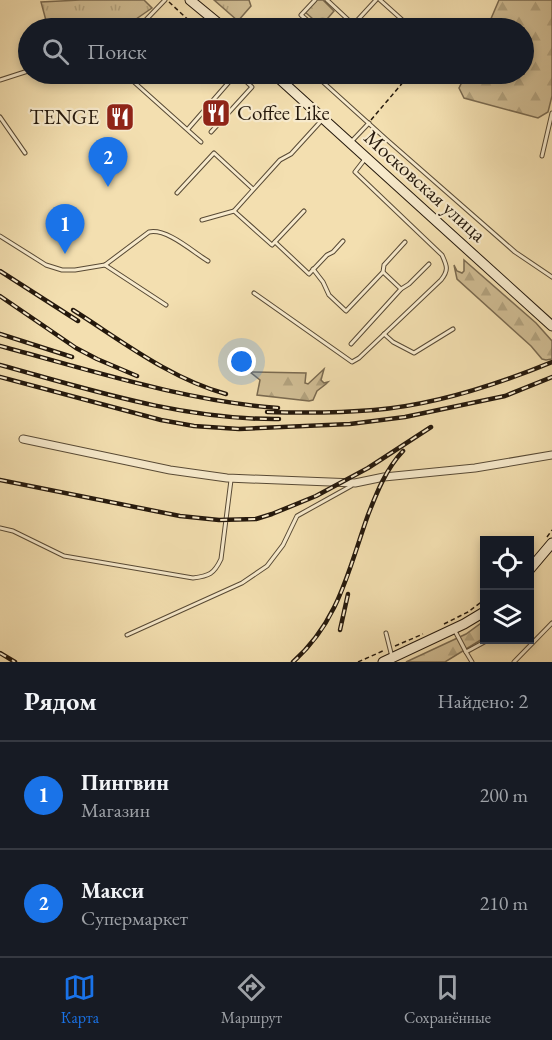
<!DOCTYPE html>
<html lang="ru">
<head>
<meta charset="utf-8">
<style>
	:root { --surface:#171b24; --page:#242831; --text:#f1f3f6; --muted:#9ea1a6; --line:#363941; --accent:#1a73e8 }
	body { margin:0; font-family:"EB Garamond",serif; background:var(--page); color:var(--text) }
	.controls { position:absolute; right:18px; bottom:18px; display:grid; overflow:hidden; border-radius:0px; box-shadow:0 3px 9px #0003 }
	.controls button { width:54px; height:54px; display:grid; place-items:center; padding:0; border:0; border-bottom:2px solid var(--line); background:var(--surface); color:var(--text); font:30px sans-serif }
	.you { position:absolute; left:242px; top:362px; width:21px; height:21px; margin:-15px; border:4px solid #fff; border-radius:50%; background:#1a73e8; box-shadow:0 0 0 9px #1a73e833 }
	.badge { display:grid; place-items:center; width:39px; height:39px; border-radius:50%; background:var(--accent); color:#fff; font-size:20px; font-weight:700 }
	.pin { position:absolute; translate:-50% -50px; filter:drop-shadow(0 2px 3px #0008) }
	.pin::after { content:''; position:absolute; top:32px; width:21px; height:18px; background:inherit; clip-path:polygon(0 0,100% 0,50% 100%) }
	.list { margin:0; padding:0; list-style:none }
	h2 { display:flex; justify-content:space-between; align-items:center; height:78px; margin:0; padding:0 24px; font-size:26px }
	h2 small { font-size:20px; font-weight:400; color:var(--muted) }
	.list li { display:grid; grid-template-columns:39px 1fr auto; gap:18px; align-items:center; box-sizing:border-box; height:108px; padding:0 24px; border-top:2px solid var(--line) }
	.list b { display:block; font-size:22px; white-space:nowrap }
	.list p { margin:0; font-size:20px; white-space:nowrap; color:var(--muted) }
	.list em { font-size:20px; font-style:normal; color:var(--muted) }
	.icon { flex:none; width:33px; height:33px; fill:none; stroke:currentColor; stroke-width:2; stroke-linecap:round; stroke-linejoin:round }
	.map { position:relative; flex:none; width:552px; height:662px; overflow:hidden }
	.search { position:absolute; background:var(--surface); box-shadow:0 3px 9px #0003; left:18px; right:18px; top:18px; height:66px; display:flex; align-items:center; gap:15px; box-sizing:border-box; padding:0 21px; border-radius:33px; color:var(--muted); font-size:22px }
	.sheet { height:294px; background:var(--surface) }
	nav { display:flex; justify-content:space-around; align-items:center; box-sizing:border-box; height:84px; border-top:2px solid var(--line); background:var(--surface); font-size:16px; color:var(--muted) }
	nav a { display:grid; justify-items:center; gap:3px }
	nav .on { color:var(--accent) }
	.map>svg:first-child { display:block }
	.grass { fill:url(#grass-tufts); stroke:#7a6a50; stroke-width:1.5 }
	.forest { fill:url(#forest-firs); stroke:#7a6a50; stroke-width:1.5 }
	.park { fill:url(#park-crowns); stroke:#7a6a50; stroke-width:1.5 }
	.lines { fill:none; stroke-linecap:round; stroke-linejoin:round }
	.lane-casing { stroke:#584a35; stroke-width:5 }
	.street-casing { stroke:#584a35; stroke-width:9 }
	.secondary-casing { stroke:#24180c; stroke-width:11 }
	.path { stroke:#24180c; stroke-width:1.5; stroke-dasharray:4.5 3; stroke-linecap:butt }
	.lane { stroke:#f7eacc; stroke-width:3 }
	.street { stroke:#f7eacc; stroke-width:7 }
	.secondary { stroke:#f7eacc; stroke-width:9 }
	.rail-casing { stroke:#24180c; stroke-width:4.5 }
	.rail { stroke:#f7eacc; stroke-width:2; stroke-dasharray:7; stroke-linecap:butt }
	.labels { text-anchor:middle; stroke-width:4.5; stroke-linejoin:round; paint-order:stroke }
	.poi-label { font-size:21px; fill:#24180c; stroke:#f7eacc; text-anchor:start }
	.street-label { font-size:21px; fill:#24180c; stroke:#f7eacc }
</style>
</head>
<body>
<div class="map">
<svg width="552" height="662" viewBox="0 0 552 662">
	<defs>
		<pattern id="grass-tufts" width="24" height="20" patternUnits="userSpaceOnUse" patternTransform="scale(1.5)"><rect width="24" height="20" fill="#d0bd94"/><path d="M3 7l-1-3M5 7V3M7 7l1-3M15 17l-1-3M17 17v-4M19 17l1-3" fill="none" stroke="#b2a27e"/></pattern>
		<pattern id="forest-firs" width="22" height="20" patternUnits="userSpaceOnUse" patternTransform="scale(1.5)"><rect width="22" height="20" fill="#d0bd94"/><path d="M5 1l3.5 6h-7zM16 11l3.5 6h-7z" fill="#b2a27e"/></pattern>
		<pattern id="park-crowns" width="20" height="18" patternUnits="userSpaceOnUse" patternTransform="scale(1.5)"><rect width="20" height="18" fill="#d0bd94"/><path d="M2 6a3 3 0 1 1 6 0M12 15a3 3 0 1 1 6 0" fill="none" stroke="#b2a27e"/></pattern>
	</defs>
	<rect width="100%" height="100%" fill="#f3dfb0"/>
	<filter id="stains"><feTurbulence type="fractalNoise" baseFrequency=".00333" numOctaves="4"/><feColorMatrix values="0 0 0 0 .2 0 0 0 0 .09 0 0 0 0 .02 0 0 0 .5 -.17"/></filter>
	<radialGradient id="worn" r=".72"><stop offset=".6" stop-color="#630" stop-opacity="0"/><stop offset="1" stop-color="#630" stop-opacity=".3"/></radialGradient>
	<g class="grass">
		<path d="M80,0H144L152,8L123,28H48L41,2Z"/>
		<path d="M214,0H249L251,6L238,21Z"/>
	</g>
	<g class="forest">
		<path d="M499,0H552V96L548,112L538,118L464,98L459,88L466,74H524V28H487Z"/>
		<path d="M464,260L536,323L552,341V359L546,360L542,359L531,346L457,279L454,265L457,271L462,273L464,271Z"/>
		<path d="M324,369L321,380L324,383L328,382L326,384L317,391L313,400L309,401L257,395L260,380L250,372L306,373L305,383L308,384Z"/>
		<path d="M484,621V638L445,662H406L466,634Z"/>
	</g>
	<path class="park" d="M316,0H323L334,11L321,26L305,12Z"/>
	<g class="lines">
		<g class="lane-casing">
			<g id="lane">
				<path d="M315,0L301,15L316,28"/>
				<path d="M327,0L357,28"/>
				<path d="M380,0L408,25"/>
				<path d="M353,25L376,0"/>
				<path d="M138,28L165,0"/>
				<path d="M161,28L165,24L171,28"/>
				<path d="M125,74L201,142"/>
				<path d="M314,74L386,139L515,252L552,277"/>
				<path d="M366,74L369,76L372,74"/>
				<path d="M0,80L28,71"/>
				<path d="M285,81L293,74"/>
				<path d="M0,117L25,153"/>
				<path d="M188,129L236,74"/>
				<path d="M211,132L252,87L238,74"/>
				<path d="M351,142L369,123"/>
				<path d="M542,156L552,113"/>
				<path d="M177,193L214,153L253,189"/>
				<path d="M234,211L272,245L304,211"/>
				<path d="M202,220L234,211L280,160L291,154L322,120"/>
				<path d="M0,236L46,265L62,270H75L105,265L149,232C167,228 193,252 208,261"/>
				<path d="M275,242L309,274L327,255L333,252L343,241"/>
				<path d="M105,265L166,305"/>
				<path d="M313,269L323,282L329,295L346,311L383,272L384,265L405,242"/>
				<path d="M401,289L409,284L429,264"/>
				<path d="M254,293L352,362L359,358L441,280C449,270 447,266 442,255L355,172L365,159"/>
				<path d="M384,334L393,342L414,353L453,329"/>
				<path d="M351,344L401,289L383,272"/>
				<path d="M0,528L13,531L64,556L193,578C209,576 214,574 221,559L231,480"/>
				<path d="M455,631L466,652L488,640"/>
				<path d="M386,633L392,657"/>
				<path d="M127,635L242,583L267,566L283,545L297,516L351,486"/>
				<path d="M466,652L472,662"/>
				<path d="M514,662L552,623"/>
			</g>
		</g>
		<g class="street-casing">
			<path id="street" d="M23,439L170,470L227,478L355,483L384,477L475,468L552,455"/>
		</g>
		<g class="secondary-casing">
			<g id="secondary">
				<path d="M190,0L224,28"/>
				<path d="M274,74L552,326"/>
				<path d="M530,569L552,543"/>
				<path d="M383,662L464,624L484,612"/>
			</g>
		</g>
		<g class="path">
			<path d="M169,2L197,28"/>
			<path d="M371,120L410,74"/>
			<path d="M547,537L552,530"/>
			<path d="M444,624L468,612L484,600"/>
			<path d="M395,646L423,634"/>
			<path d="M358,662L385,650"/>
		</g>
		<use href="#lane" class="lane"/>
		<use href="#street" class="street"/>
		<use href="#secondary" class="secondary"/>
		<g class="rail-casing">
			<g id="rail">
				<path d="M0,271L78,321"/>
				<path d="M0,296L76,348L97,359L137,376"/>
				<path d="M73,310C122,341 169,378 226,394"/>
				<path d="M0,334L72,357"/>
				<path d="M0,346C90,370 185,401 278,408"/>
				<path d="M0,365C91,390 183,420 279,419"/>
				<path d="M0,377L161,420L194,426L239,429L350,424L405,417L505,396L552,377"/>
				<path d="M267,412C303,413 338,413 374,410C435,405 496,385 552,362"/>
				<path d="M0,480L180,516L219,520L256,519L272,514L316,496L368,468L431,427"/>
				<path d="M340,630L348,594"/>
				<path d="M0,653L15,662"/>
				<path d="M293,662C339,621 348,571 368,515C377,492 386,469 403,451"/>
			</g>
		</g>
		<use href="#rail" class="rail"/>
	</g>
	<defs>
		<g id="restaurant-square" transform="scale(1.5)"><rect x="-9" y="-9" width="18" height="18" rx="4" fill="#8f2418" stroke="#f7eacc"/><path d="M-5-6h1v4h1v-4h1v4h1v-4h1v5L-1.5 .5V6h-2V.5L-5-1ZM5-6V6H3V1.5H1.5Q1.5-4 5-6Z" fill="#fff"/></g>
	</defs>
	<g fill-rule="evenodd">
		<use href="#restaurant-square" x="216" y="113"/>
		<use href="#restaurant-square" x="120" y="117"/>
	</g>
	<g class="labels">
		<g class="poi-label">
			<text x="237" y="120">Coffee Like</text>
			<text x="99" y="124" text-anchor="end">TENGE</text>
		</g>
		<g class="street-label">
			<text transform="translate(425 186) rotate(42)" y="7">Московская улица</text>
		</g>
	</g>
	<rect width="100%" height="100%" filter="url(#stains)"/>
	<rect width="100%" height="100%" fill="url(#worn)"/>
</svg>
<div class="controls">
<button><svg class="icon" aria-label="locate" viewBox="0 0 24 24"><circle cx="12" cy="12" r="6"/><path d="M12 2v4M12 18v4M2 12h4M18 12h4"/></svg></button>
<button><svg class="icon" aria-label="layers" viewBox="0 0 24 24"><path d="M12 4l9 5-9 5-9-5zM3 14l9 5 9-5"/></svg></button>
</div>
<div class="you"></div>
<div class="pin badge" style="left:65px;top:254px">1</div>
<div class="pin badge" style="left:108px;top:187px">2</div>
<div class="search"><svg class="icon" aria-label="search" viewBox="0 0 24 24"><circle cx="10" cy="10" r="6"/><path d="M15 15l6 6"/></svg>Поиск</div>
</div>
<section class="sheet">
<h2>Рядом<small>Найдено: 2</small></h2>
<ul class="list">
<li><span class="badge">1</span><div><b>Пингвин</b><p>Магазин</p></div><em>200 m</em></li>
<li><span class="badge">2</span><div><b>Макси</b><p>Супермаркет</p></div><em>210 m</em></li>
</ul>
</section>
<nav>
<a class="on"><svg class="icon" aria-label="map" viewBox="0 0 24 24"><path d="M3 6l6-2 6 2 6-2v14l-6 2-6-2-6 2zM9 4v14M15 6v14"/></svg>Карта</a>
<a><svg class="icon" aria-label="directions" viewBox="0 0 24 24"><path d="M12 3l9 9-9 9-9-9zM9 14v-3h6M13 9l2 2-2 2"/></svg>Маршрут</a>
<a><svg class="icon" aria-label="saved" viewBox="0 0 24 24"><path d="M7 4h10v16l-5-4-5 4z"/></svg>Сохранённые</a>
</nav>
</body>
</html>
